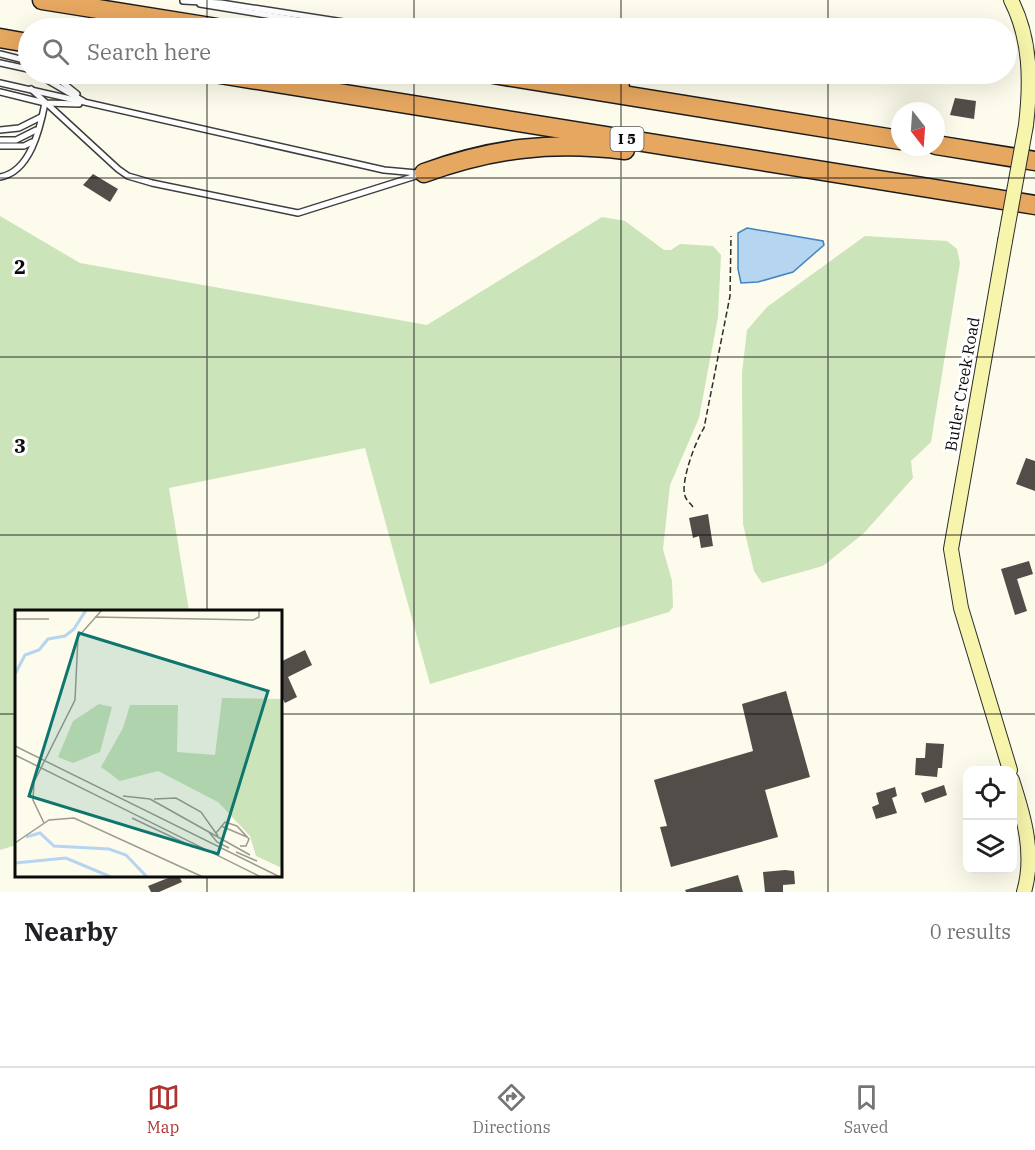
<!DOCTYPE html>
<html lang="en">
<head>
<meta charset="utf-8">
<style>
	:root { --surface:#fff; --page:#f2f2f2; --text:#202124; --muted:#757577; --line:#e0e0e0; --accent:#ad3531 }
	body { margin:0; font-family:"IBM Plex Serif",serif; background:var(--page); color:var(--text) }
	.controls { position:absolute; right:18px; bottom:18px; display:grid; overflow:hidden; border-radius:12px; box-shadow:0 6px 24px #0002 }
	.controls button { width:54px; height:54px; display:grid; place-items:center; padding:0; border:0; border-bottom:2px solid var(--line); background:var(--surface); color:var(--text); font:30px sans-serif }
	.compass { position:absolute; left:891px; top:102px; width:54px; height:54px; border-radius:50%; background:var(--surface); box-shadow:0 6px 24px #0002; rotate:163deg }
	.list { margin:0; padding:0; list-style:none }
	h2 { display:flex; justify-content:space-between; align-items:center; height:78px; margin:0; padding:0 24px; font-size:26px }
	h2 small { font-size:20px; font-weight:400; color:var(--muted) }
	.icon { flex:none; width:33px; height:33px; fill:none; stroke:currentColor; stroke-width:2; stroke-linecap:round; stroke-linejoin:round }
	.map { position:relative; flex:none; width:1035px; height:892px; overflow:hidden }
	.search { position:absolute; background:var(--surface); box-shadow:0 6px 24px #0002; left:18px; right:18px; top:18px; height:66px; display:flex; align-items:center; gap:15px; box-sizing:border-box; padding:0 21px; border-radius:33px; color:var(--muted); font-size:22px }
	.sheet { height:174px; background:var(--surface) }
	nav { display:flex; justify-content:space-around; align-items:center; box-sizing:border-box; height:84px; border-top:2px solid var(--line); background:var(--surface); font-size:16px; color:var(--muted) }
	nav a { display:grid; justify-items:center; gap:3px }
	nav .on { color:var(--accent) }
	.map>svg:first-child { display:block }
	.green { fill:#cce4b9 }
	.water { fill:#b5d5f0; stroke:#4384c0; stroke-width:1.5 }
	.building { fill:#534d49 }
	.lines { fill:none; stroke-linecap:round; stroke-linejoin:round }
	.lane-casing { stroke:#3e3e3e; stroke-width:8 }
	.secondary-casing { stroke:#2d2d2d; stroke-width:16 }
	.highway-casing { stroke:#1c1c1c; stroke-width:21 }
	.path { stroke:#2d2d2d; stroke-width:1.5; stroke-dasharray:6 3; stroke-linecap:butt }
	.lane { stroke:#fff; stroke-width:5 }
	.secondary { stroke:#f7f4ac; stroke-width:14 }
	.highway { stroke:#e6a760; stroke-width:18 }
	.secondary-bridge-casing { stroke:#2d2d2d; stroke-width:16; stroke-linecap:butt }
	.secondary-bridge { stroke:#f7f4ac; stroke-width:14 }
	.grid { fill:none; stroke:#0b0b0b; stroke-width:1.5; stroke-opacity:0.55 }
	.labels { text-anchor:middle; stroke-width:6; stroke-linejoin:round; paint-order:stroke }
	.shield { fill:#fff; stroke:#545454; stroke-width:1.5 }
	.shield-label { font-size:15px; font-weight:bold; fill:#0b0b0b }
	.street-label { font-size:16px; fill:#0b0b0b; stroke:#fff }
	.inset-river { fill:none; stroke:#b5d5f0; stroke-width:3 }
	.inset-road { fill:none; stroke:#9c9b91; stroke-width:1.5 }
	.view { fill:#0f766e; fill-opacity:0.15; stroke:#0f766e; stroke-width:3 }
	.inset-edge { fill:none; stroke:#0b0b0b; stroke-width:3 }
	.grid-label { font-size:20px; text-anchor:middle; font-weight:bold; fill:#0b0b0b; stroke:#fff; stroke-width:6; stroke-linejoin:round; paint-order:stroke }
</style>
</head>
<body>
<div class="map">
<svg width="1035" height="892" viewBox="0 0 1035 892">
	<rect width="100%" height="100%" fill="#fdfbeb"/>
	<g class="green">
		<path d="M0,216L80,263L427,325L602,217L625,221L664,250H671L680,244L713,246L721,255L718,317L699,418L670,485L663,549L672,581L673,607L669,612L430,684L365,448L169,488L189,611L16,612V845L0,850Z"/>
		<path d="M865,236L947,241L957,249L960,263L931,442L911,461L913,478L864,533L823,566L762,583L754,571L743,524L742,373L747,330L767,307Z"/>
	</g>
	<path class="water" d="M747,228L823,241L824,245L793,272L758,282L741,283L738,269V233Z"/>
	<g class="building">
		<path d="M955,98L976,101L974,119L950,115Z"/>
		<path d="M93,174L118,189L110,202L83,185Z"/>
		<path d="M1026,458L1035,461V491L1016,484Z"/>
		<path d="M708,514L713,546L701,548L699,536L693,538L689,518Z"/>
		<path d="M1029,561L1033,574L1017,579L1027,611L1015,615L1001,569Z"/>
		<path d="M305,650L312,665L288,677L297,697L285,703L280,693V662Z"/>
		<path d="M786,691L810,777L765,790L778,837L671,867L660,827L667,826L654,780L753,751L742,704Z"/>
		<path d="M926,743L944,744L942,768H938L937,777L915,775L916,758H925Z"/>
		<path d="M944,785L947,795L925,803L921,793Z"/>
		<path d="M895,787L897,796L892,798L897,813L876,819L872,807L879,804L876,793Z"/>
		<path d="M785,870L794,871L795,884L783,885V892H765L763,872Z"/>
		<path d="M738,875L743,892H686L685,890Z"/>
		<path d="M173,876H179L182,882L159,892H151L148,886Z"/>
	</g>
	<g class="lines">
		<g class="lane-casing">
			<g id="lane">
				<path d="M183,1L221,3L382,28"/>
				<path d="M200,4L346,28"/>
				<path d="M0,54L28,61"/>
				<path d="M0,63L28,69"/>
				<path d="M37,74L83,101"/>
				<path d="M52,74L77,94"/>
				<path d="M0,83L384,170L417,173"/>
				<path d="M31,89L118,169L128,176L152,183L298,213L422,174"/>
				<path d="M0,92L45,103L79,104"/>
				<path d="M0,130L19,128L41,117"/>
				<path d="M0,140H16L36,130"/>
				<path d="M0,146H24L32,142"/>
				<path d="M0,177C30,172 40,129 45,103"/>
			</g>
		</g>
		<g class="secondary-casing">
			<g id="secondary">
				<path d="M1011,0C1031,39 1031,82 1026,125"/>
				<path d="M1005,241L951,549L961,608L1010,770"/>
				<path d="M1012,780C1024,817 1035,854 1024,892"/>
			</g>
		</g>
		<g class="highway-casing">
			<g id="highway">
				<path d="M42,0L217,28"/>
				<path d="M0,38L28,43"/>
				<path d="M220,74L1035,205"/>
				<path d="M493,74L900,140"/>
				<path d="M580,74L604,79L620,87"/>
				<path d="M936,145L1035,161"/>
				<path d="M424,173C493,148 552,141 625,150"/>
			</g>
		</g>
		<path class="path" d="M693,507C691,504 686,500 685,496C680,482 696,440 704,428L730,296L731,236"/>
		<use href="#lane" class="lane"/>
		<use href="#secondary" class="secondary"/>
		<use href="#highway" class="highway"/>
		<g class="secondary-bridge-casing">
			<path id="secondary-bridge" d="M1005,241L1026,125"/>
		</g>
		<use href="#secondary-bridge" class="secondary-bridge"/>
	</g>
	<path class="grid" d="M207,0V28M414,0V28M621,0V28M828,0V28M207,74V612M414,74V892M621,74V892M828,74V892M0,178H1035M0,357H1035M0,535H1035M0,714H16M280,714H1035M207,876V892"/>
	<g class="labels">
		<rect class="shield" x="610.5" y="127" width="33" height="24" rx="4.5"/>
		<g class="shield-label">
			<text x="627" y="144">I 5</text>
		</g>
		<g class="street-label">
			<text transform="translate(962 384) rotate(-80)" y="6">Butler Creek Road</text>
		</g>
	</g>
	<g transform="translate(15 610)">
		<rect width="267" height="267" fill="#fdfbeb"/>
		<path d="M207,88L267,89V258L241,246L235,226L203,192L143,161L105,171L86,157L108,118L115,95H163L162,142L200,145ZM84,94L97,97L85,142L58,153L43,147L58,111Z" fill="#cce4b9"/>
		<path class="inset-river" d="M0,64L10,45L24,40L33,29L50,26L59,19L71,0M11,227L25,223L39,236L94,239L111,245L132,267M0,253L51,248L96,267"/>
		<path class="inset-road" d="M80,7L238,10L244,7V0M0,9H34M0,136L265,267M0,145L246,267M108,186L135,189M135,189L235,245M139,189L161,188L186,202L203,226M117,208L178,237M29,213L18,190L19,172L60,90L63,27L87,0M206,216L232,227M193,221L202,232L214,238M201,223L210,212L222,216L234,229L231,236H225M0,233L34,210L59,208L188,267M221,242L242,251"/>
		<path class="view" d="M64,23L253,81L203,244L14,186Z"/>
		<rect width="267" height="267" class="inset-edge"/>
	</g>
	<g class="grid-label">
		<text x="20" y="274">2</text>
		<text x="20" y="453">3</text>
	</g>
</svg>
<div class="controls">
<button><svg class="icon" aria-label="locate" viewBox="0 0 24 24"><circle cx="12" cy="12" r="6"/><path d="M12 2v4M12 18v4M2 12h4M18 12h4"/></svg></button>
<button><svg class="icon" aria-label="layers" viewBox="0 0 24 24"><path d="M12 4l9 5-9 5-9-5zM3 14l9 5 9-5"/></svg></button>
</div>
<svg class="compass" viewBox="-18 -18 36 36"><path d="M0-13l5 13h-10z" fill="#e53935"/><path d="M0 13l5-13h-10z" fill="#757577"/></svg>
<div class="search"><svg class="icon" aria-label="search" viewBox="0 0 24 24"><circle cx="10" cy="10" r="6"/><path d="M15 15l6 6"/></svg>Search here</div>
</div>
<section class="sheet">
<h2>Nearby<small>0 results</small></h2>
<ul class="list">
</ul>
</section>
<nav>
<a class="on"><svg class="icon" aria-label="map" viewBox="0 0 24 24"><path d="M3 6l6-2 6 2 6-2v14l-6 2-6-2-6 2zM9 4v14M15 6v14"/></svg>Map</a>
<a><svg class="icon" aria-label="directions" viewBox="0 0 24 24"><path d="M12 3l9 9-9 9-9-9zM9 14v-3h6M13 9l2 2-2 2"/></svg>Directions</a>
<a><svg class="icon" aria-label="saved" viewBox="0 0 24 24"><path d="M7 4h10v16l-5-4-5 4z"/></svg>Saved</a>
</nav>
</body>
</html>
